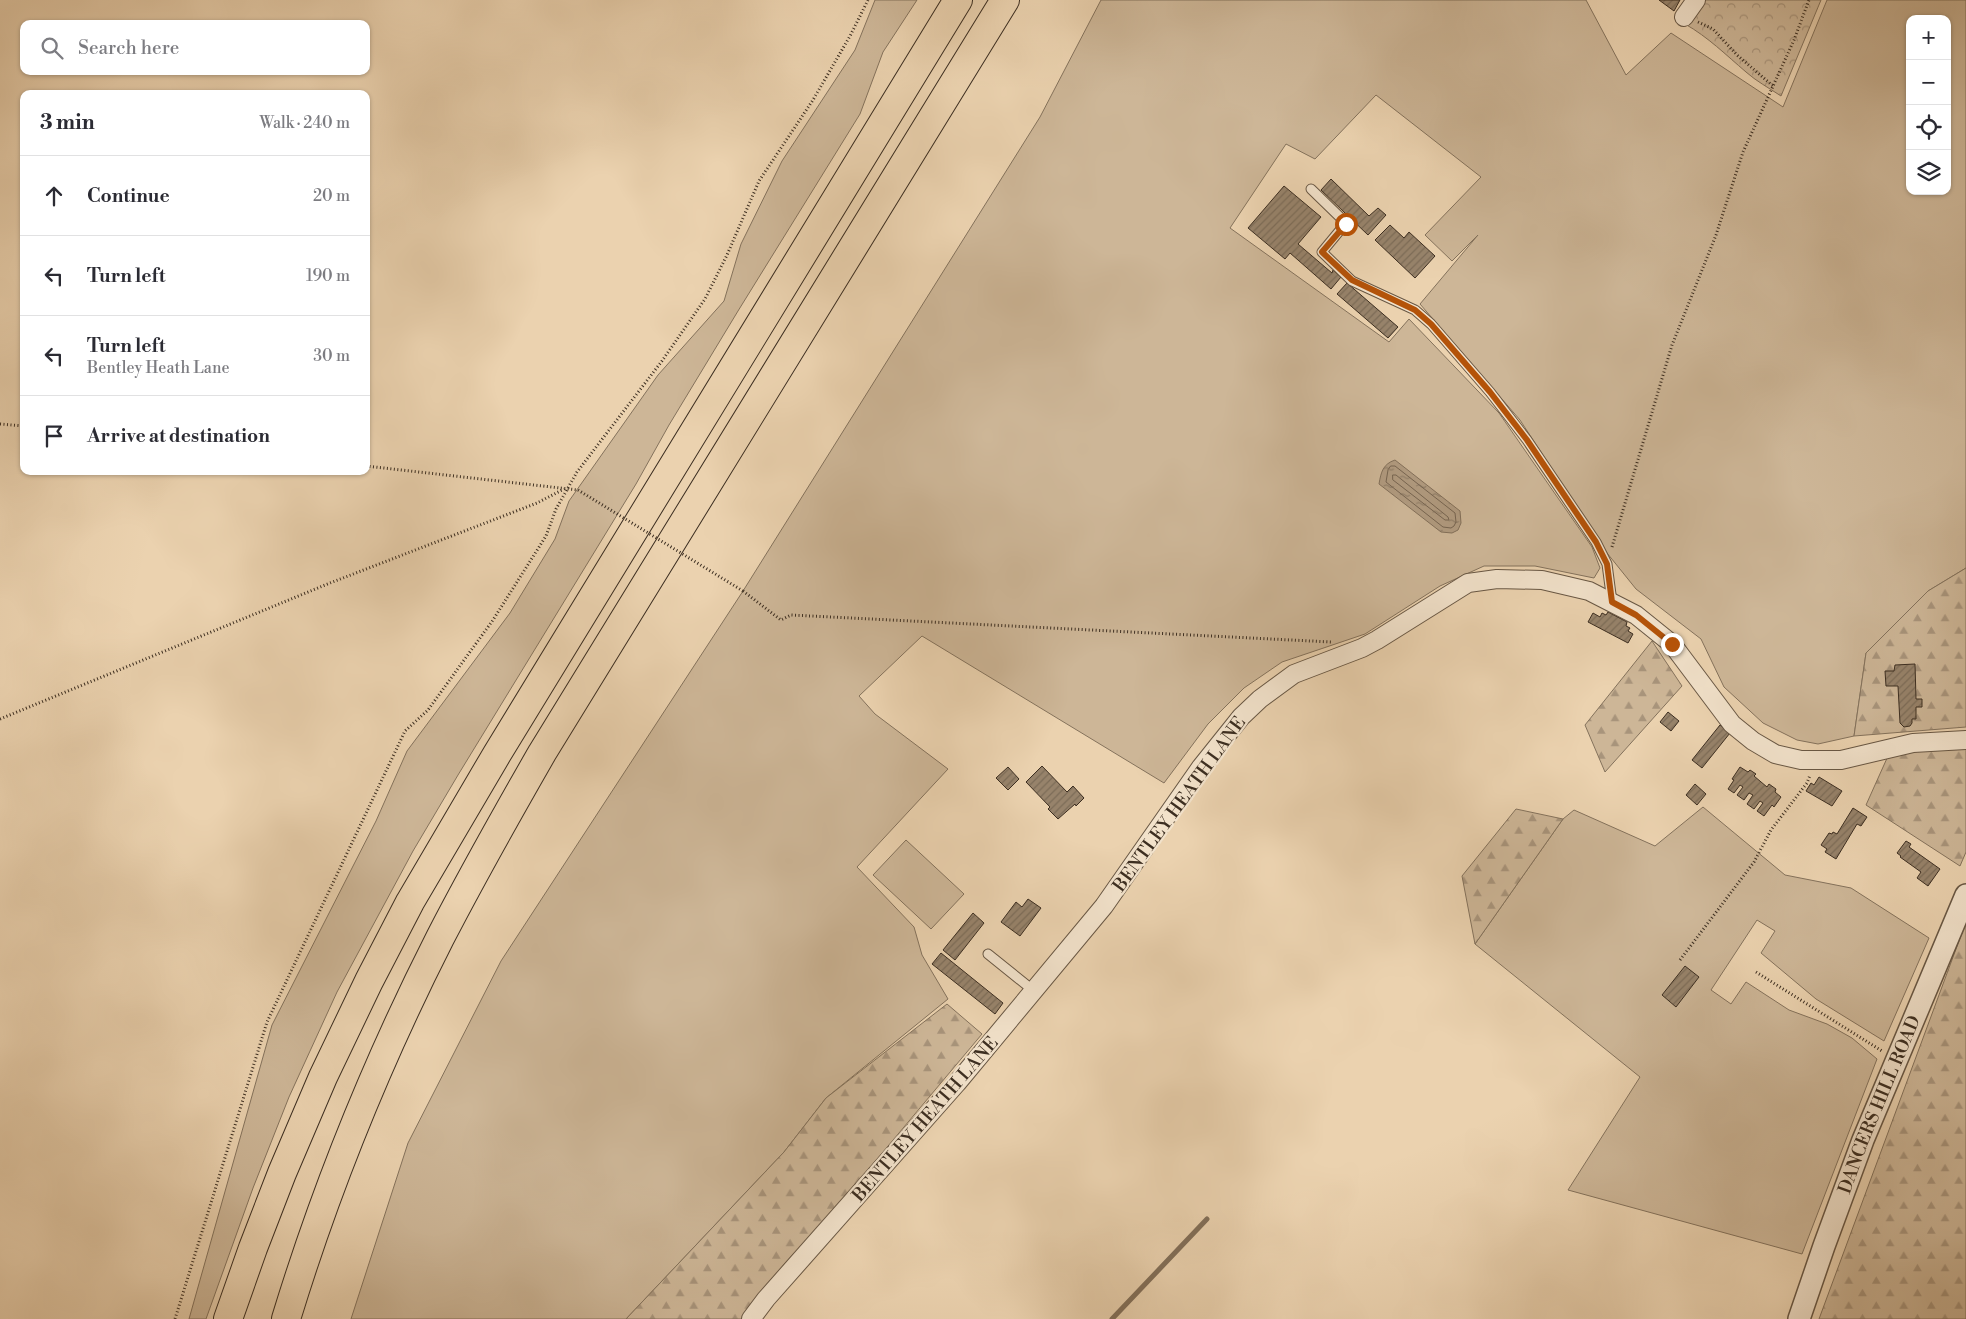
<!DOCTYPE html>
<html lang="en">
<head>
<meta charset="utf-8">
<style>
	:root { --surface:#fff; --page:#f2f2f3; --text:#2b2b33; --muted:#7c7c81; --line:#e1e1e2 }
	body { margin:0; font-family:"Libre Bodoni",serif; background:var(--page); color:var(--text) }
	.controls { position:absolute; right:15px; top:15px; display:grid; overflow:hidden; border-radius:10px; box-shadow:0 1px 4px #0004 }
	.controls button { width:45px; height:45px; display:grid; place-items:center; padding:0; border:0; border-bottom:1px solid var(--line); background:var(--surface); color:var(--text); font:25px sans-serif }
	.stop { position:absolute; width:15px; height:15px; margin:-11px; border:4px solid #b45309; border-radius:50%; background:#fff }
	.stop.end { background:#b45309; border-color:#fff; box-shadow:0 1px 5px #0008 }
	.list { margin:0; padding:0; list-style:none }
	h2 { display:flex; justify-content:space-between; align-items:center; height:65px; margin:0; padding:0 20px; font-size:21px }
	h2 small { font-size:16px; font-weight:400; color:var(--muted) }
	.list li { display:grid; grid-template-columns:32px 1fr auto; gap:15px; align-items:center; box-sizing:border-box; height:80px; padding:0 20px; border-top:1px solid var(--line) }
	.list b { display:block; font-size:19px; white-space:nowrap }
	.list p { margin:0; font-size:16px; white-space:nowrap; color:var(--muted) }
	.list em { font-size:16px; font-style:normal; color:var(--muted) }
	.icon { flex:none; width:28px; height:28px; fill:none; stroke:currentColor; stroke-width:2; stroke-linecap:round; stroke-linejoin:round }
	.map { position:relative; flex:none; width:1966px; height:1319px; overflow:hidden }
	.search { position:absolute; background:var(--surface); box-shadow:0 1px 4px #0004; left:20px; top:20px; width:350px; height:55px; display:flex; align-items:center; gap:12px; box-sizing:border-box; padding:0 18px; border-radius:10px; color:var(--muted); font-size:19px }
	.panel { position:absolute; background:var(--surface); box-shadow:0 1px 4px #0004; left:20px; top:90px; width:350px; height:385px; border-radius:10px }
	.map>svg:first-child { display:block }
	.grass { fill:#cdb697; stroke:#84725c; fill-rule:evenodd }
	.forest { fill:url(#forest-firs); stroke:#84725c }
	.park { fill:url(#park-crowns); stroke:#84725c }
	.water { fill:url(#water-ripples); stroke:#826f59 }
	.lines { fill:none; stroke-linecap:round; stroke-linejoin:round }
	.shore { stroke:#766450; stroke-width:1 }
	.stream { stroke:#826f59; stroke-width:5 }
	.building { fill:url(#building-hatch); stroke:#3c2e21 }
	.service-casing { stroke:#685744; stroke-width:11 }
	.minor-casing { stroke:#685744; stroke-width:20 }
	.tertiary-casing { stroke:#685744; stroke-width:24 }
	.motorway-casing { stroke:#3c2e21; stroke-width:30 }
	.path { stroke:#3c2e21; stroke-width:3; stroke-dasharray:1 2.5; stroke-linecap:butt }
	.service { stroke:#f2e2cb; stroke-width:9 }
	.minor { stroke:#f2e2cb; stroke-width:18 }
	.tertiary { stroke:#f2e2cb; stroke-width:21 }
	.motorway { stroke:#ebd2af; stroke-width:28 }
	.path-bridge { stroke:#3c2e21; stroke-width:3; stroke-dasharray:1 2.5; stroke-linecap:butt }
	.route { stroke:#b45309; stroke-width:6 }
	.labels { text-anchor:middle; stroke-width:4.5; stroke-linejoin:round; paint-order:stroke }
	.street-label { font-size:18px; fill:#3c2e21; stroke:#f2e2cb }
</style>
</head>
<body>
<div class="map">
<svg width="1966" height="1319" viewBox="0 0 1966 1319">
	<defs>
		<pattern id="forest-firs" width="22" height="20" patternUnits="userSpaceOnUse" patternTransform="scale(1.25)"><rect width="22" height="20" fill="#cdb697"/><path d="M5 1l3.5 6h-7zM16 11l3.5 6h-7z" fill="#a8947b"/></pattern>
		<pattern id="park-crowns" width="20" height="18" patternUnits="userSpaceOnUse" patternTransform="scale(1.25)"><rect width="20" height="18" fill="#cdb697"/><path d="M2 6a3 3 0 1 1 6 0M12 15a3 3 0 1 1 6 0" fill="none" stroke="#a8947b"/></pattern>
		<pattern id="water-ripples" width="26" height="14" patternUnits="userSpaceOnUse" patternTransform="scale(1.25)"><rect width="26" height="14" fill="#b09a7f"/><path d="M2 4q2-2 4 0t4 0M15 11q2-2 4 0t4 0" fill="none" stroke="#907e68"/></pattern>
		<pattern id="building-hatch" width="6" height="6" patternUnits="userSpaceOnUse" patternTransform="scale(1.25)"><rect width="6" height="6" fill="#97836b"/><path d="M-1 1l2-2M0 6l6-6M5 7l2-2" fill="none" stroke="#7c6c58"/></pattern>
	</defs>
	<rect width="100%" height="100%" fill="#ebd2af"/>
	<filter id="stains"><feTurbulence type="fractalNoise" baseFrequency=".004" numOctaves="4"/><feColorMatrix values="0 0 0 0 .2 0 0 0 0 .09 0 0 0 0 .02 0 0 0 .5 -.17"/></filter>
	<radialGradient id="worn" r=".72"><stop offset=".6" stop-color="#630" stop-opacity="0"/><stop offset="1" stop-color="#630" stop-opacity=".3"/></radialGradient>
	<g class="grass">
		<path d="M875,0H917L883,52L860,114L738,311L669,425L636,484L458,775L413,851L337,992L289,1097L253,1188L206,1319H189L272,1025L376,821L407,751L510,613L555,539L569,501L658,375L724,301L741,244L782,161L855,50Z"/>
		<path d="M1101,0H1586L1626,75L1671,33L1783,107L1827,0H1966V568L1928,591L1866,653L1854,736L1818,744L1797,740L1763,723L1724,687L1701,639L1636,589L1607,553L1520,420L1420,304L1478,235L1452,261L1425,235L1481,177L1376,95L1315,159L1286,144L1230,228L1389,342L1409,319L1499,413L1592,547L1600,568L1594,578L1535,566H1484L1440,586L1365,634L1282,662L1244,688L1208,724L1164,783L922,636L859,696L875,714L948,769L857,867L914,927L922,955L948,999L826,1098L784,1152L626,1319H351L408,1143L501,961L743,591L1040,117ZM1910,19H1947V191H1910Z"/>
		<path d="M1703,807L1785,875L1851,888L1929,938L1884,1041L1816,999L1761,953L1775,931L1757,920L1711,990L1731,1004L1746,982L1789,1010L1827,1024L1852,1038L1877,1059L1802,1254L1568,1190L1640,1077L1475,944L1563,819L1574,810L1655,846Z"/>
		<path d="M906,840L964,894L931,929L873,875Z"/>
	</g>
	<g class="forest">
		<path d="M1966,568V727L1854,736L1866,653L1928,591Z"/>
		<path d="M1652,641L1682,686L1605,772L1585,725Z"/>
		<path d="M1966,746V852L1960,866L1866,805L1888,756L1930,748Z"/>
		<path d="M1516,809L1563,819L1475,944L1462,876Z"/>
		<path d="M1966,922V1319H1819Z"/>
		<path d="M947,1004L982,1034L831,1214L786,1262L742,1319H626L784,1152L826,1098Z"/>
	</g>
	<path class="park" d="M1704,0H1821L1781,96C1769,88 1756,81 1746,72C1726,55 1708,37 1685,24Z"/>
	<path class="water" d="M1395,460L1460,511L1461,523L1458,530L1452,533L1441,532L1379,484C1381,472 1383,464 1395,460Z"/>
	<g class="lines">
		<g class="shore">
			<path d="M1391,466H1395L1455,513L1456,522L1454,526L1451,528L1443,527L1386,482L1388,470Z"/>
			<path d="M1393,475H1396L1448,517L1449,520H1445L1393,480Z"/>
		</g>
		<path class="stream" d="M1112,1319L1207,1219"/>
	</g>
	<g class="building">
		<path d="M1659,0H1680L1674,11Z"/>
		<path d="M1331,179L1369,216L1378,208L1386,215L1368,235L1321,190Z"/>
		<path d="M1284,186L1321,217L1298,244L1332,273L1333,270L1341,277L1331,289L1290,253L1285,259L1248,228Z"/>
		<path d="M1390,225L1404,238L1409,232L1435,256L1415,278L1375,240Z"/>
		<path d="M1347,283L1398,327L1388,338L1337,294Z"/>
		<path d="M1608,612L1627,622L1626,626L1630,628L1628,631L1633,634L1628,643L1588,622L1593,613L1600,617L1602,613L1606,615Z"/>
		<path d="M1915,664L1916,699H1922V707H1916V719H1912V723L1910,726L1904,727L1900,723L1898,686H1886L1885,671H1894L1895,665Z"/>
		<path d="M1668,712L1679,721L1671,731L1660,722Z"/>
		<path d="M1720,725L1730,733L1702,768L1692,760Z"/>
		<path d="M1042,766L1067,792L1073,786L1084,798L1076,806L1075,804L1058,819L1048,809L1050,807L1026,782Z"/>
		<path d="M1008,767L1019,779L1008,790L996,778Z"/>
		<path d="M1740,767L1748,772L1750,770L1756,774L1754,776L1767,787L1769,784L1776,789L1775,792L1781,797L1774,807L1772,805L1764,816L1757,811L1763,803L1760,801L1754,809L1747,804L1753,795L1749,793L1744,800L1737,795L1743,787L1740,785L1734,793L1728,789L1734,780L1732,779Z"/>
		<path d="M1819,777L1842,791L1832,806L1806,791L1811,783L1814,785Z"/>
		<path d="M1695,784L1706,794L1697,805L1686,795Z"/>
		<path d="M1853,808L1867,817L1861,826L1857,824L1836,859L1825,852L1827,849L1821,845L1829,833L1832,834L1833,832L1837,834Z"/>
		<path d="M1906,841L1911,844L1909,847L1940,869L1928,886L1917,878L1921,872L1900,857L1901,856L1897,853Z"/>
		<path d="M1028,899L1041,908L1020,936L1001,922L1016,902L1022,907Z"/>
		<path d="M973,913L984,923L955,960L943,950Z"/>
		<path d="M941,953L1003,1003L995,1014L932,964Z"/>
		<path d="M1685,966L1699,977L1676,1007L1662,995Z"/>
	</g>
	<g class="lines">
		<g class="service-casing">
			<g id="service">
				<path d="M1311,189L1346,223L1322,252L1352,281L1415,310L1431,324L1490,392L1527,440L1596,542L1607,564L1612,602"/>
				<path d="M988,954L1034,991"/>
			</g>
		</g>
		<g class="minor-casing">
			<g id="minor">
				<path d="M1684,17L1696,0"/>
				<path d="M751,1319L766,1299L957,1083L1104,906L1201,767L1241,717L1260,699L1294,674L1362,648L1377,640L1468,583L1497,579L1542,580L1589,591L1636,615L1672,644L1732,724L1753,741L1775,754L1801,760H1841L1913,743L1966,740"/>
			</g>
		</g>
		<g class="tertiary-casing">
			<g id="tertiary">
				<path id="s1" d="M1799,1319L1824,1246L1863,1140L1966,895"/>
			</g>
		</g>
		<g class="motorway-casing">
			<g id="motorway">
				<path d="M228,1319L253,1248L282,1173L323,1077L369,981L410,902L497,754L958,0"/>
				<path d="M286,1319C326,1188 378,1060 440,938C472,876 507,814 542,753L1005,0"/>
			</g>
		</g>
		<g class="path">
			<path d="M1698,22L1713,29L1737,55L1773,86"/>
			<path d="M0,424L24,426"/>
			<path d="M366,466L578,490"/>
			<path d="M1612,547L1672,345L1716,235L1743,152L1794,40L1809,0"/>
			<path d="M743,591L781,620L791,615L1331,642"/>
			<path d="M0,719L330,583L537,503L564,489"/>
			<path d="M1680,960L1754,862L1771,830L1807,783L1810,775"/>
			<path d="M1756,972L1882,1051"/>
			<path d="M175,1319L267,1022L405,731L428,710L493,620L546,536L556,509L577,472L662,361L705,299L727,255L759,181L813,100L850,36L868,0"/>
		</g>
		<use href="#service" class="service"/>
		<use href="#minor" class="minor"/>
		<use href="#tertiary" class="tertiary"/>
		<use href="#motorway" class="motorway"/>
		<path class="path-bridge" d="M578,490L743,591"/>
	</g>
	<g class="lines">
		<path class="route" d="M1346,224L1322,252L1352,280L1415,310L1431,324L1490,392L1527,440L1596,542L1607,564L1612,602L1636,615L1672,644"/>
	</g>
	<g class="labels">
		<g class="street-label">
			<text transform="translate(1179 804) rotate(-54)" y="6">BENTLEY HEATH LANE</text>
			<text dy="6" stroke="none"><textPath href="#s1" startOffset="229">DANCERS HILL ROAD</textPath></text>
			<text transform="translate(925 1119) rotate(-49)" y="6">BENTLEY HEATH LANE</text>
		</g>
	</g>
	<rect width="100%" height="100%" filter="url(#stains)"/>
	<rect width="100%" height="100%" fill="url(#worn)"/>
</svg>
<div class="controls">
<button>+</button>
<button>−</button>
<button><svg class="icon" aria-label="locate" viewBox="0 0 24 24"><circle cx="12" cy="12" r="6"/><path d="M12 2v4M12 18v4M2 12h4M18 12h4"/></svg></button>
<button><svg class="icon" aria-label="layers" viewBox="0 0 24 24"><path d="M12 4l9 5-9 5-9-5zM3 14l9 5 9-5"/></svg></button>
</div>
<div class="stop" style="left:1346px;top:224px"></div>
<div class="stop end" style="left:1672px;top:644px"></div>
<div class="search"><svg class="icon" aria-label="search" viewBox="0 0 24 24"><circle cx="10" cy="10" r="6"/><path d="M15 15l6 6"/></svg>Search here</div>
<section class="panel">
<h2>3 min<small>Walk · 240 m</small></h2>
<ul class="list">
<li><svg class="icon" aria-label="ahead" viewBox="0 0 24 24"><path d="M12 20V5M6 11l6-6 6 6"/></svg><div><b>Continue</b></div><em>20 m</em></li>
<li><svg class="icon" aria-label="left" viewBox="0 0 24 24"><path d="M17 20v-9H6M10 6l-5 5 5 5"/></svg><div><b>Turn left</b></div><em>190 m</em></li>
<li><svg class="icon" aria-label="left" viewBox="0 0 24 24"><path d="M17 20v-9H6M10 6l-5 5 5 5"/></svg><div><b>Turn left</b><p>Bentley Heath Lane</p></div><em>30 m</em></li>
<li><svg class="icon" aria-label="arrive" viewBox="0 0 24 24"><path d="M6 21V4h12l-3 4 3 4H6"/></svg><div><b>Arrive at destination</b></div></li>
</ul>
</section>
</div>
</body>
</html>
